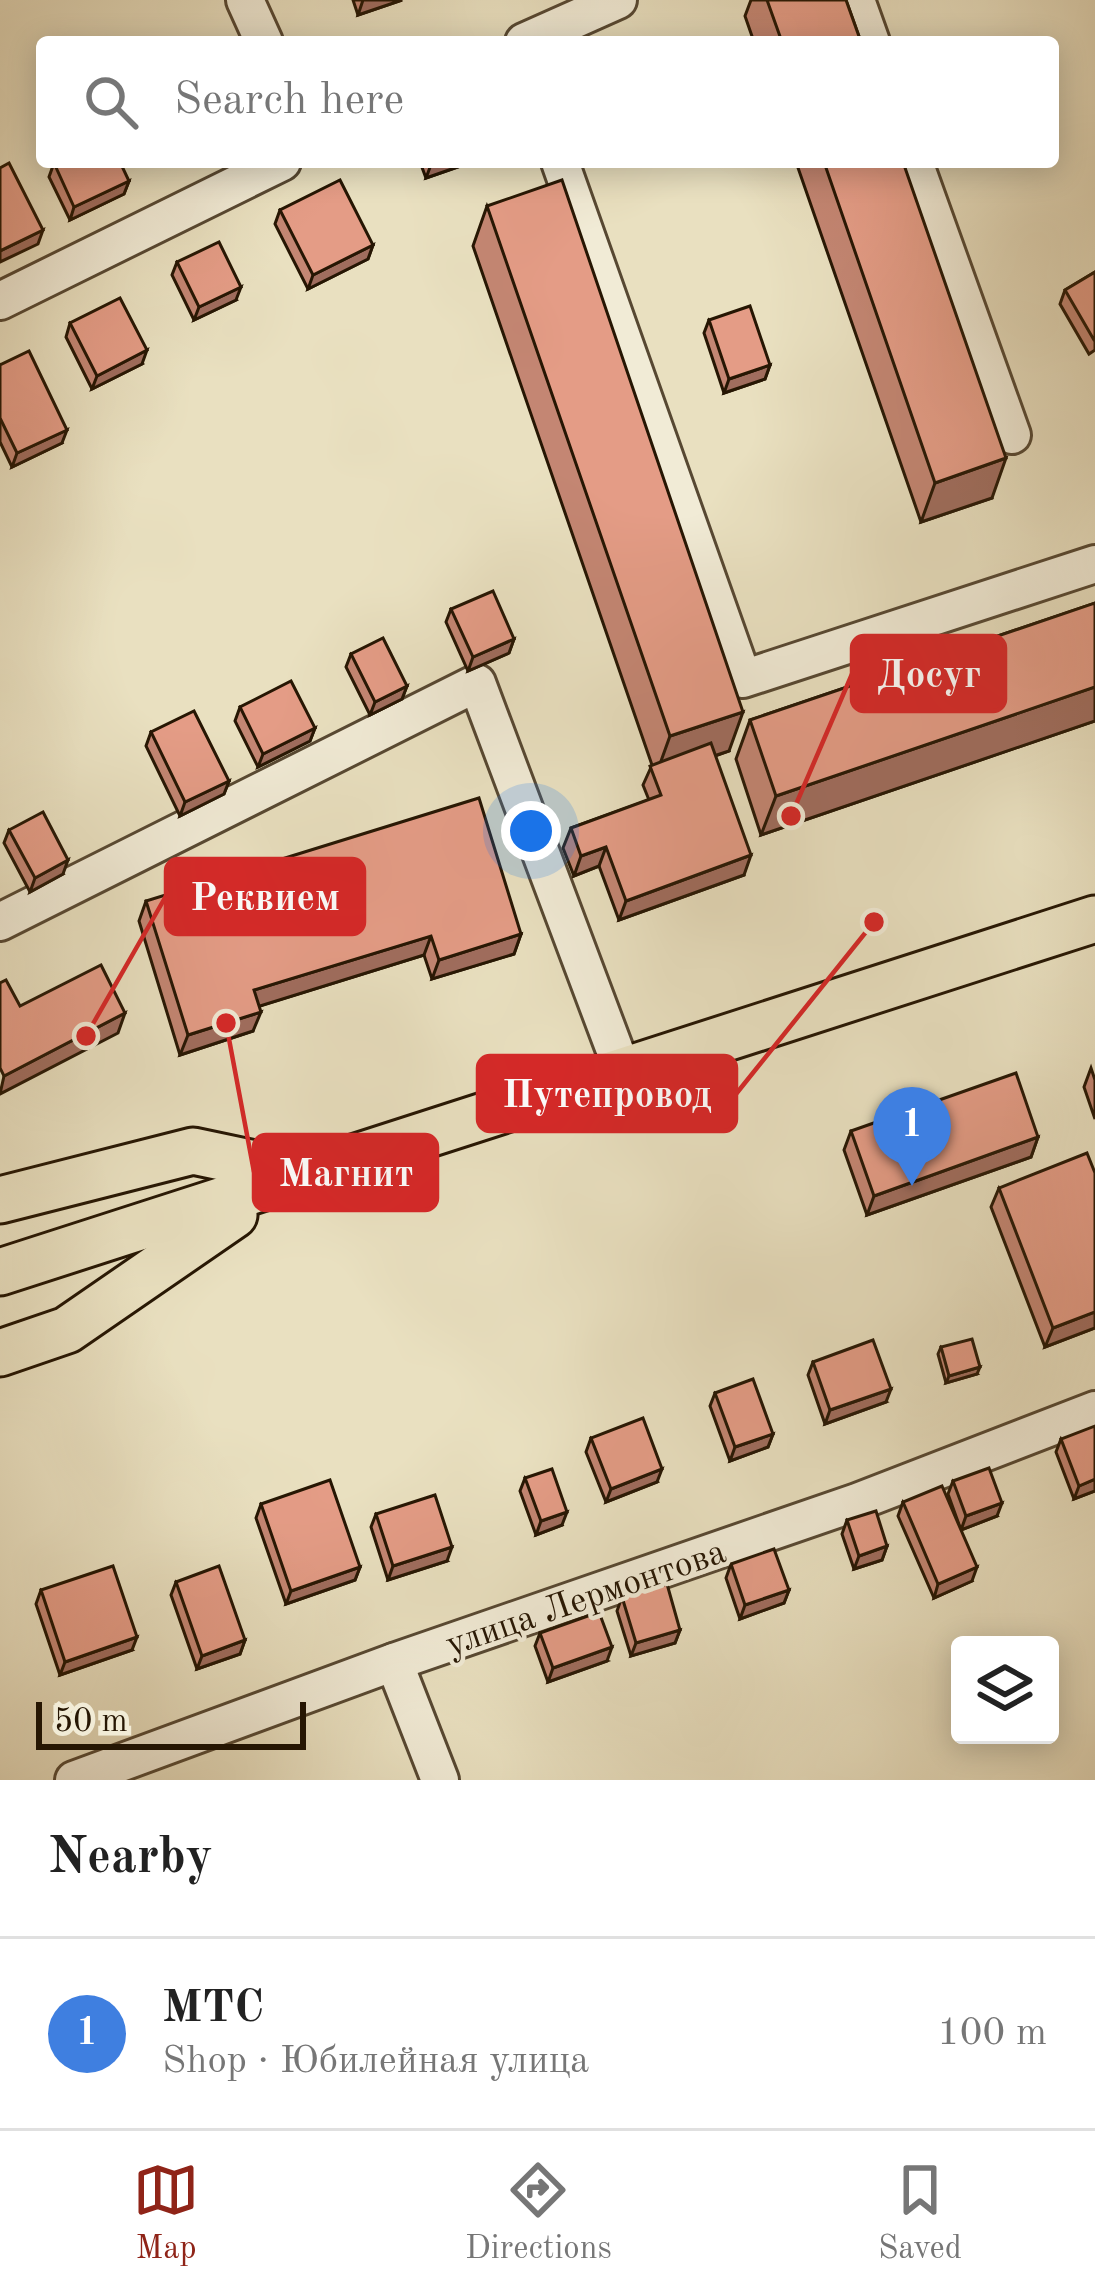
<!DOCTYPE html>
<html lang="en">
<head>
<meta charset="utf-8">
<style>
	:root { --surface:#fff; --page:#f2f2f2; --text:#222; --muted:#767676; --line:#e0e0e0; --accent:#8f2418 }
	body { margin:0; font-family:"Old Standard TT",serif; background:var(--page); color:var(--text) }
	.controls { position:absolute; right:36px; bottom:36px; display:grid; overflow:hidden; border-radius:12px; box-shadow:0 6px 30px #0003 }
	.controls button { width:108px; height:108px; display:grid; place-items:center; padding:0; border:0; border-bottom:3px solid var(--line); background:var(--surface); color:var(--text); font:60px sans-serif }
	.scale { position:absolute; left:36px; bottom:30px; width:270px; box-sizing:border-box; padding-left:12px; border:6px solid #261603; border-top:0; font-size:33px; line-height:42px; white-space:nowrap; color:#261603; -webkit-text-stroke:9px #f1ebd6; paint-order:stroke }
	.you { position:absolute; left:531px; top:831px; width:42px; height:42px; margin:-30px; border:9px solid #fff; border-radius:50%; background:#1a73e8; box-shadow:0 0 0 18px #1a73e833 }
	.badge { display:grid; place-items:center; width:78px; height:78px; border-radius:50%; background:var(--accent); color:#fff; font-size:39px; font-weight:700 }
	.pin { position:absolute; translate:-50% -99px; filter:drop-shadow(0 3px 6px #0008) }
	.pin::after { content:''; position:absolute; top:63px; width:42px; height:36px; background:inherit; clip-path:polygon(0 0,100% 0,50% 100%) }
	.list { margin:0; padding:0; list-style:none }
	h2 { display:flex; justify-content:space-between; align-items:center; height:156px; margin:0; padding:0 48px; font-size:51px }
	h2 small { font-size:39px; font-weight:400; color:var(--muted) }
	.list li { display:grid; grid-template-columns:78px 1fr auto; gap:36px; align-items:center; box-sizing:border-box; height:192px; padding:0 48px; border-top:3px solid var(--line) }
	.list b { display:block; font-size:45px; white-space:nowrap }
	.list p { margin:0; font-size:39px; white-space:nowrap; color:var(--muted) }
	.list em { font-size:39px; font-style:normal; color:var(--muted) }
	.icon { flex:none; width:66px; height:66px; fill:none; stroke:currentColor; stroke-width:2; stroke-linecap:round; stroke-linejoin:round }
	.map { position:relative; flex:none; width:1095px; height:1780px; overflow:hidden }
	.search { position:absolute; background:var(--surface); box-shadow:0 6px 30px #0003; left:36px; right:36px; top:36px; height:132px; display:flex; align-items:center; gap:30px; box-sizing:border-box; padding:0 42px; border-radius:12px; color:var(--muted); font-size:45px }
	.sheet { height:348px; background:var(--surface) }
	nav { display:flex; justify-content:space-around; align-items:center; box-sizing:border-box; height:168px; border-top:3px solid var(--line); background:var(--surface); font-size:33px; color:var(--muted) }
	nav a { display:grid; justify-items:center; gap:6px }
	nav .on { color:var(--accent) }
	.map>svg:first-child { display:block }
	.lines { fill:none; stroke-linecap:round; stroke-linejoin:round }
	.minor-casing { stroke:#574832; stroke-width:42 }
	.major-casing { stroke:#261603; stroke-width:51 }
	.minor { stroke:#f1ebd6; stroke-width:36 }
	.major { stroke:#e9e0c0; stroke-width:45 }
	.wall { fill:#c48673; stroke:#261603; stroke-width:3 }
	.shaded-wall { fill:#a06d5e; stroke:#261603; stroke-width:3 }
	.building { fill:#e49c86; stroke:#261603; stroke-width:3 }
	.labels { text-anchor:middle; stroke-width:9; stroke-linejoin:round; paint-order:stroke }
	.street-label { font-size:36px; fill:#261603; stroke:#f1ebd6 }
	.leader { fill:none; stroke:#d62828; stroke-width:4.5 }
	.callout-dot { fill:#d62828; stroke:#f1ebd6; stroke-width:4.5 }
	.callout { fill:#d62828; stroke:#d62828; stroke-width:4.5 }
	.callout-label { font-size:39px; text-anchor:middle; font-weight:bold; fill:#fff }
</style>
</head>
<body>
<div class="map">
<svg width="1095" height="1780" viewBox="0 0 1095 1780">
	<rect width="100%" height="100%" fill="#e9e0c0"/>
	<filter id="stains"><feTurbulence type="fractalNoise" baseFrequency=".00167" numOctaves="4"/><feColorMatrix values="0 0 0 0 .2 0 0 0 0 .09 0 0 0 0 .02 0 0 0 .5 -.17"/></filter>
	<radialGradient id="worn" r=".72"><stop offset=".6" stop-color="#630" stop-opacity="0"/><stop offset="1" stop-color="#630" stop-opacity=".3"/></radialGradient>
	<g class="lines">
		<g class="minor-casing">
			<g id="minor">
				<path d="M245,0L264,42"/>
				<path d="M856,0L871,42"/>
				<path d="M524,42L618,0"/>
				<path d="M560,162L743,679L1095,564"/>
				<path d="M914,162L1012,435"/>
				<path d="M0,301L282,162"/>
				<path d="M0,922L477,683L622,1069"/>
				<path d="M394,1662L440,1780"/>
				<path d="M74,1780L394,1662L857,1502L1095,1410"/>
			</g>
		</g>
		<g class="major-casing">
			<g id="major">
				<path d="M0,1200L193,1151L302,1174"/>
				<path d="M0,1272L1095,919"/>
				<path d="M0,1353L67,1330L234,1215"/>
			</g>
		</g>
		<use href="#minor" class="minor"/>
		<use href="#major" class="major"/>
	</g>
	<g class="wall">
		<path d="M353,0H402L358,15Z"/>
		<path d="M751,0H846L861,42H754L745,16Z"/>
		<path d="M420,162H472L426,178Z"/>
		<path d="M796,162H903L992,498L921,522Z"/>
		<path d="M54,163L129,181L124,194L70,220L49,177Z"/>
		<path d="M487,206L729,751L715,756L744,875L619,920L599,866L574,876L563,848L571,828L649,800L643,785L652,765L473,246Z"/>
		<path d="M280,210L373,245L368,259L308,289L275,224Z"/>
		<path d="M177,262L236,300L194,320L172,275Z"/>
		<path d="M1095,272V350L1089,354L1060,304L1065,290Z"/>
		<path d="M709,320L770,365L765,379L724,393L704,333Z"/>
		<path d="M70,323L142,364L92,389L66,337Z"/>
		<path d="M0,365L62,443L12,467L0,442Z"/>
		<path d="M1095,603V721L761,835L736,759L750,720Z"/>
		<path d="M451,609L514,639L509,653L468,671L446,622Z"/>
		<path d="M351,654L407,686L402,699L370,715L346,667Z"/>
		<path d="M240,707L315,728L310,741L258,767L235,721Z"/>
		<path d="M151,732L229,781L224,794L180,816L146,746Z"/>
		<path d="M9,830L63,874L30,892L4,843Z"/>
		<path d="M146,901L521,934L514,954L432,979L424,955L259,1006L253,1031L180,1055L139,921Z"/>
		<path d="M1091,1068L1095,1080V1119L1084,1087Z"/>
		<path d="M851,1131L1038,1137L1031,1157L867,1215L844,1150Z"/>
		<path d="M999,1188L1095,1328L1045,1347L991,1207Z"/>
		<path d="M941,1347L977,1374L946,1383L938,1354Z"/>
		<path d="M813,1362L886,1402L825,1424L808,1375Z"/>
		<path d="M715,1393L773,1434L768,1447L730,1461L710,1406Z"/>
		<path d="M591,1438L657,1482L606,1502L586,1452Z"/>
		<path d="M1061,1439L1095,1491L1074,1499L1056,1452Z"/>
		<path d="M525,1478L562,1525L536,1535L520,1491Z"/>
		<path d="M953,1481L997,1516L961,1530L948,1494Z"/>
		<path d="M903,1502L972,1581L934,1598L898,1516Z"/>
		<path d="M261,1504L360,1567L355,1580L286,1604L256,1518Z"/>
		<path d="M376,1514L447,1561L388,1580L371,1527Z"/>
		<path d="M847,1520L887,1546L882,1560L854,1569L842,1534Z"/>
		<path d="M731,1564L789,1590L784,1603L740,1619L726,1578Z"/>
		<path d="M176,1582L245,1640L240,1654L197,1669L171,1595Z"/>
		<path d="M41,1590L132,1650L60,1675L36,1604Z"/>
		<path d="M622,1597L680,1630L675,1643L631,1656L617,1611Z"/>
		<path d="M540,1633L607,1661L548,1682L535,1646Z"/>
	</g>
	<g class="shaded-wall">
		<path d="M363,0H402L358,15Z"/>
		<path d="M432,162H472L426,178Z"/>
		<path d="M129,181L124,194L70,220L74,207Z"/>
		<path d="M43,230L38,244L0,262V251Z"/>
		<path d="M373,245L368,259L308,289L313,275Z"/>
		<path d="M241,287L236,300L194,320L199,307Z"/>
		<path d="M147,350L142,364L92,389L97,376Z"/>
		<path d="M770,365L765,379L724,393L729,379Z"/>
		<path d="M67,430L62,443L12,467L17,453Z"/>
		<path d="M1006,458L992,498L921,522L935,483Z"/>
		<path d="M514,639L509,653L468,671L473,657Z"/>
		<path d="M407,686L402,699L370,715L375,702Z"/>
		<path d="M1095,687V721L761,835L776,796Z"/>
		<path d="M743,712L729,751L656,775L670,736Z"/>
		<path d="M315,728L310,741L258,767L263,754Z"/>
		<path d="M229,781L224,794L180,816L185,802Z"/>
		<path d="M606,847L599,866L574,876L581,856Z"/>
		<path d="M751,855L744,875L619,920L626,901Z"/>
		<path d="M68,860L63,874L30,892L35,878Z"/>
		<path d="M521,934L514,954L432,979L439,960Z"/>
		<path d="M431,936L424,955L247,1010L254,990Z"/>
		<path d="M261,1012L253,1031L180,1055L188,1035Z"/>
		<path d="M125,1013L118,1033L0,1094L4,1076Z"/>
		<path d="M1038,1137L1031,1157L867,1215L874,1196Z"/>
		<path d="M1095,1312V1328L1045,1347L1053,1328Z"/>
		<path d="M980,1367L977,1374L946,1383L949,1376Z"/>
		<path d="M891,1389L886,1402L825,1424L830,1410Z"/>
		<path d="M773,1434L768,1447L730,1461L735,1447Z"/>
		<path d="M662,1469L657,1482L606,1502L611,1489Z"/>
		<path d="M1095,1479V1491L1074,1499L1079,1486Z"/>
		<path d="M1002,1503L997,1516L961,1530L966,1516Z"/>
		<path d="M567,1512L562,1525L536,1535L541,1521Z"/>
		<path d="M887,1546L882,1560L854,1569L859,1556Z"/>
		<path d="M452,1547L447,1561L388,1580L393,1566Z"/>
		<path d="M360,1567L355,1580L286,1604L291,1591Z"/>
		<path d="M977,1567L972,1581L934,1598L938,1584Z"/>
		<path d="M789,1590L784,1603L740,1619L745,1605Z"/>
		<path d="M680,1630L675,1643L631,1656L636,1643Z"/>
		<path d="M137,1637L132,1650L60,1675L65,1662Z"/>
		<path d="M245,1640L240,1654L197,1669L202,1656Z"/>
		<path d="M612,1647L607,1661L548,1682L553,1668Z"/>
	</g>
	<g class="building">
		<path d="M767,0H846L861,42H782Z"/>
		<path d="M56,162H120L129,181L74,207L54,163Z"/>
		<path d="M824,162H903L1006,458L935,483Z"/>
		<path d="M9,163L43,230L0,251V168Z"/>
		<path d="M340,180L373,245L313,275L280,210Z"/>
		<path d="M562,180L743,712L670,736L487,206Z"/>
		<path d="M219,242L241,287L199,307L177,262Z"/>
		<path d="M1095,272V340H1094L1065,290Z"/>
		<path d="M120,298L147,350L97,376L70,323Z"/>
		<path d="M750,306L770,365L729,379L709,320Z"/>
		<path d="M29,351L67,430L17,453L0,418V365Z"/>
		<path d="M493,591L514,639L473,657L451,609Z"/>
		<path d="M1095,603V687L776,796L750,720Z"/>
		<path d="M383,638L407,686L375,702L351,654Z"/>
		<path d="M291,681L315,728L263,754L240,707Z"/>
		<path d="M194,711L229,781L185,802L151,732Z"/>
		<path d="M711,743L751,855L626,901L606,847L581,856L571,828L661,795L650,766Z"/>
		<path d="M479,798L521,934L439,960L431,936L254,990L261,1012L188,1035L146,901Z"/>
		<path d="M43,812L68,860L35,878L9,830Z"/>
		<path d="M101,965L125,1013L4,1076L0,1068V983L6,980L20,1006Z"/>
		<path d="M1016,1073L1038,1137L874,1196L851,1131Z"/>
		<path d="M1087,1153L1095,1173V1312L1053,1328L999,1188Z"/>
		<path d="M972,1339L980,1367L949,1376L941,1347Z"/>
		<path d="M873,1340L891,1389L830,1410L813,1362Z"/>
		<path d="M753,1379L773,1434L735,1447L715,1393Z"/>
		<path d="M643,1418L662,1469L611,1489L591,1438Z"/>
		<path d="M1095,1426V1479L1079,1486L1061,1439Z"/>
		<path d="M989,1468L1002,1503L966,1516L953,1481Z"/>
		<path d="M552,1469L567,1512L541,1521L525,1478Z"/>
		<path d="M330,1480L360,1567L291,1591L261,1504Z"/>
		<path d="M942,1486L977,1567L938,1584L903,1502Z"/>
		<path d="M435,1495L452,1547L393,1566L376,1514Z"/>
		<path d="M876,1511L887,1546L859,1556L847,1520Z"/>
		<path d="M774,1549L789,1590L745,1605L731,1564Z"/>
		<path d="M113,1566L137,1637L65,1662L41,1590Z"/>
		<path d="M219,1566L245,1640L202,1656L176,1582Z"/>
		<path d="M667,1584L680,1630L636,1643L622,1597Z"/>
		<path d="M599,1612L612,1647L553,1668L540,1633Z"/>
	</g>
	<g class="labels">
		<g class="street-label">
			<text transform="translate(585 1596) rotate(-19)" y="13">улица Лермонтова</text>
		</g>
	</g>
	<path class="leader" d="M791 816L852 674M86 1036L166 896M874 922L736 1094M226 1023L254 1172"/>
	<g class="callout-dot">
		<circle cx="791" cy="816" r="12"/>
		<circle cx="86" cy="1036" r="12"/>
		<circle cx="874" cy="922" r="12"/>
		<circle cx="226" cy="1023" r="12"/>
	</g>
	<g class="callout">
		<rect x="852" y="636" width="153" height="75" rx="12"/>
		<rect x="166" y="859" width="198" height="75" rx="12"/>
		<rect x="478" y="1056" width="258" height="75" rx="12"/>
		<rect x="254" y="1135" width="183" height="75" rx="12"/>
	</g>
	<g class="callout-label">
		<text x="929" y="687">Досуг</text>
		<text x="265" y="910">Реквием</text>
		<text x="607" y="1107">Путепровод</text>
		<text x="346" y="1186">Магнит</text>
	</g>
	<rect width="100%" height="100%" filter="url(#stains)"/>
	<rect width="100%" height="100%" fill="url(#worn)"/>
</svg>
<div class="controls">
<button><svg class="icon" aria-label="layers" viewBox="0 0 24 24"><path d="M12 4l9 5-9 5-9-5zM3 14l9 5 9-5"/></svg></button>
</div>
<div class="scale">50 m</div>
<div class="you"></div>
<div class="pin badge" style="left:912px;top:1186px;background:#3f7fe0">1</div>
<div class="search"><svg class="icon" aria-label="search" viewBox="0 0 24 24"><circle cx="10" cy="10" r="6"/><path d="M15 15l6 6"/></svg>Search here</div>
</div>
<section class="sheet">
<h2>Nearby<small></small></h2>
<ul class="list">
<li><span class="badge" style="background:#3f7fe0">1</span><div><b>МТС</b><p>Shop · Юбилейная улица</p></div><em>100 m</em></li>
</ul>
</section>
<nav>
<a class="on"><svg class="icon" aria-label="map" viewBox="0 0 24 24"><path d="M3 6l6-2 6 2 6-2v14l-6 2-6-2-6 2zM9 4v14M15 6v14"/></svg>Map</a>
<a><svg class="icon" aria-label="directions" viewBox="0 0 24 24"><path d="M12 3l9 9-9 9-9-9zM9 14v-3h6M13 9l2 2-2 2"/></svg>Directions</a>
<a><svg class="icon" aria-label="saved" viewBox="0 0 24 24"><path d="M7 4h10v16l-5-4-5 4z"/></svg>Saved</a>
</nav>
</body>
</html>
